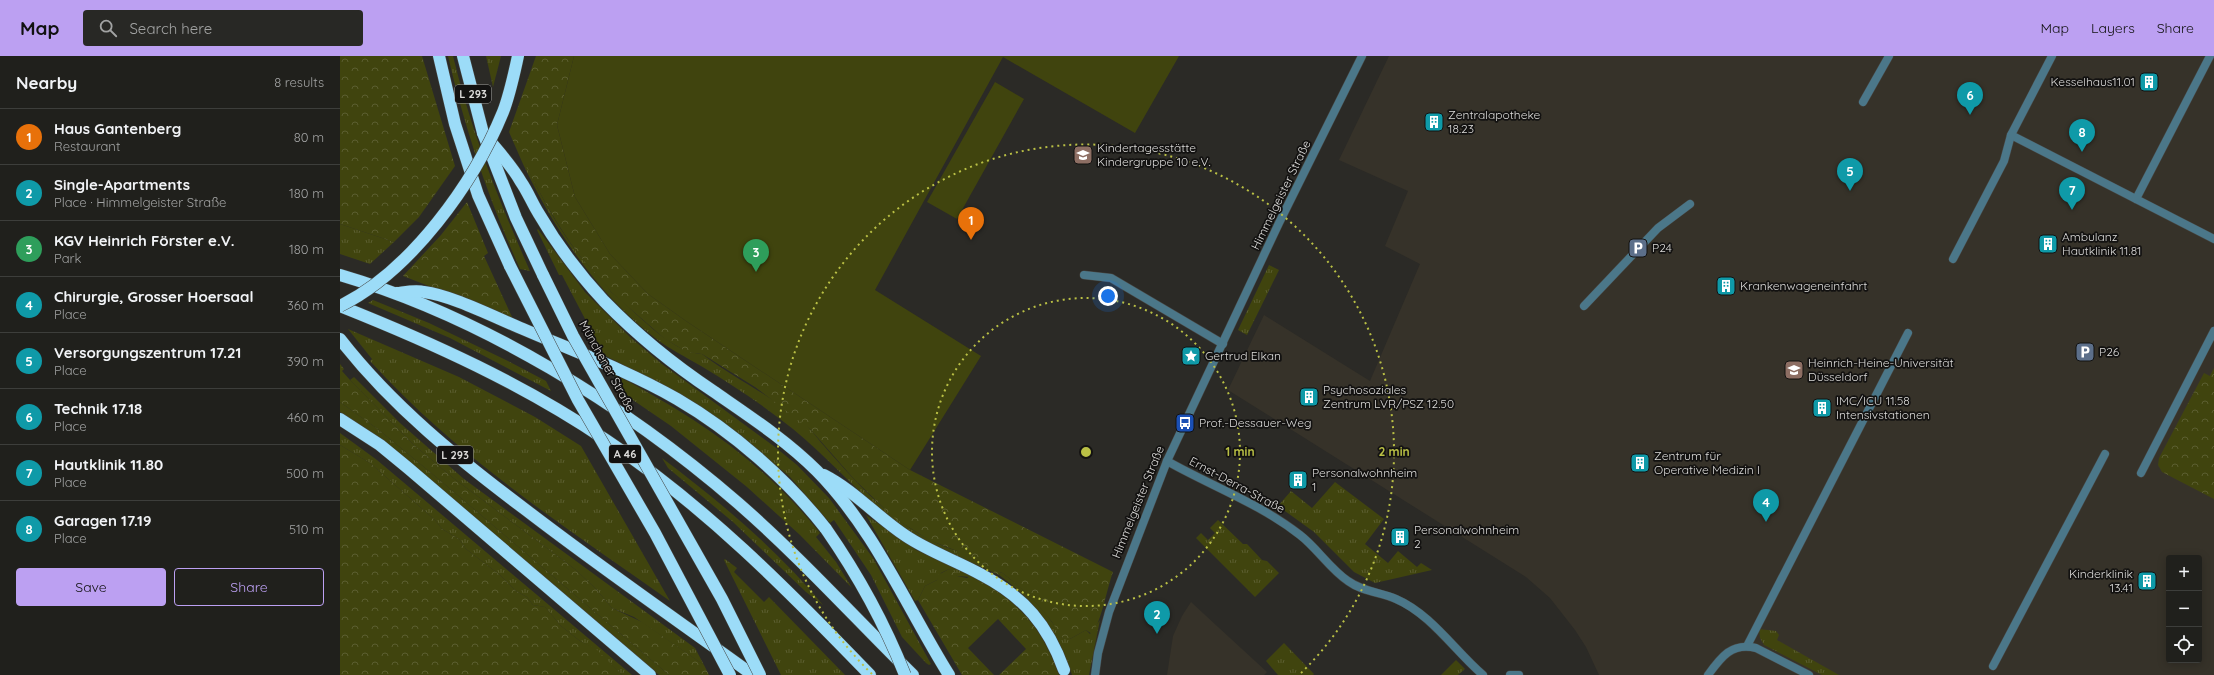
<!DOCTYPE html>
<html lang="en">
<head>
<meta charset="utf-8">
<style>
	:root { --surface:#20201c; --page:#282825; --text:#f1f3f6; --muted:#a2a3a3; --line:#3d3e3b; --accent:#bca0f2 }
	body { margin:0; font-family:Quicksand,sans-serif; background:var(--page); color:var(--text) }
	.controls { position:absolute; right:12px; bottom:12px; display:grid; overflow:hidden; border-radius:4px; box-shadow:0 2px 10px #0003 }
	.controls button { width:36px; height:36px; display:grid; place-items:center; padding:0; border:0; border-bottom:1px solid var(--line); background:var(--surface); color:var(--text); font:20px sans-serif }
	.you { position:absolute; left:768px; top:240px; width:14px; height:14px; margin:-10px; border:3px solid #fff; border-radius:50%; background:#1a73e8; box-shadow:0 0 0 6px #1a73e833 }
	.badge { display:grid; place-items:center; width:26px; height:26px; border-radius:50%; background:var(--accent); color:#fff; font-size:13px; font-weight:700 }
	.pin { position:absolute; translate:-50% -33px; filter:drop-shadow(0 1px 2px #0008) }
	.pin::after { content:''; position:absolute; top:21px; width:14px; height:12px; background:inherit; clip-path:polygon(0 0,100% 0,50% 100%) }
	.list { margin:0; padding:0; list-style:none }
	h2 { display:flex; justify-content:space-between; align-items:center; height:52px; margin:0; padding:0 16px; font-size:17px }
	h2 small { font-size:13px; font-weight:400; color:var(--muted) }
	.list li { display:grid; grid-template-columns:26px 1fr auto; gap:12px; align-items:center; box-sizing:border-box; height:56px; padding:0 16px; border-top:1px solid var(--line) }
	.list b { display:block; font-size:15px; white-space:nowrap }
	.list p { margin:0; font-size:13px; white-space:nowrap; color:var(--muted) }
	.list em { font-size:13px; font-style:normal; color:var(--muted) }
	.actions { display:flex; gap:8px; padding:12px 16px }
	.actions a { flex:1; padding:9px 0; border:1px solid var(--accent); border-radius:4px; text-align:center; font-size:14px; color:var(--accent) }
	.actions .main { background:var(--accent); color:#111 }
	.icon { flex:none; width:22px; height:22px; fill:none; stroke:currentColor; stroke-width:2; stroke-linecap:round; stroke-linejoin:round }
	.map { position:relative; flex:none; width:1874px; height:619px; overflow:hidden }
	header { display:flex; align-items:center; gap:24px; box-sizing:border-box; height:56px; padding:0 20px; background:var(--accent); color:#111 }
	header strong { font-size:19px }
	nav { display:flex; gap:22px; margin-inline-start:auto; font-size:14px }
	.search { width:280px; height:36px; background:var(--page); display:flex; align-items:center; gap:10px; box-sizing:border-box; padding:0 14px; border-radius:4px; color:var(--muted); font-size:15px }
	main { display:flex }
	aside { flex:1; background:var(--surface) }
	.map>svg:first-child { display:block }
	.built { fill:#363229; fill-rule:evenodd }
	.grass { fill:url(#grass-tufts) }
	.forest { fill:url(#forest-crowns) }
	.garden { fill:#40440e }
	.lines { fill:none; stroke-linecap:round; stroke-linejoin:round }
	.street-casing { stroke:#474643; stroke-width:9 }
	.highway-casing { stroke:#474643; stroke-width:13 }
	.street { stroke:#4b7789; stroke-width:8 }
	.highway { stroke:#9cdcf8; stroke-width:12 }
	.highway-bridge-casing { stroke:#474643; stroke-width:13; stroke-linecap:butt }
	.highway-bridge { stroke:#9cdcf8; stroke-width:12 }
	.ring { fill:none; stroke:#bac045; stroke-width:2; stroke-dasharray:2 4 }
	.labels { text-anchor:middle; stroke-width:3.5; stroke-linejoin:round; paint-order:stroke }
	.shield { fill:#131211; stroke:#a09f9d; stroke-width:1 }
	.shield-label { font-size:11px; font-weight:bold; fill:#dcdbd9 }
	.poi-label { font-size:12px; fill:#dcdbd9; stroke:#131211; text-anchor:start }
	.street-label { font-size:12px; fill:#dcdbd9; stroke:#131211 }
	.centre { fill:#bac045; stroke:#131211; stroke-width:2 }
	.ring-label { font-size:12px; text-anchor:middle; font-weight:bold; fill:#bac045; stroke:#131211; stroke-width:3.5; stroke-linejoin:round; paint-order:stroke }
</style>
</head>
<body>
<header>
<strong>Map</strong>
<div class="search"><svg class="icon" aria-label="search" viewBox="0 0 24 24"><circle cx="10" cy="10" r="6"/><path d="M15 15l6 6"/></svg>Search here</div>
<nav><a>Map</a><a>Layers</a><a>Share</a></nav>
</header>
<main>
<aside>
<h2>Nearby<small>8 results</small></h2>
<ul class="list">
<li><span class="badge" style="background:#e8710a">1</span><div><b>Haus Gantenberg</b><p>Restaurant</p></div><em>80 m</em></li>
<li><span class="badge" style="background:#0f9aa8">2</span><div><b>Single-Apartments</b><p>Place · Himmelgeister Straße</p></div><em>180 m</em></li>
<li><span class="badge" style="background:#2e9e5b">3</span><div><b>KGV Heinrich Förster e.V.</b><p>Park</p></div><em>180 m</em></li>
<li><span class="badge" style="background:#0f9aa8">4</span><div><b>Chirurgie, Grosser Hoersaal</b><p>Place</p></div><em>360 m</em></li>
<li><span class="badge" style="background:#0f9aa8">5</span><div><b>Versorgungszentrum 17.21</b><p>Place</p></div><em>390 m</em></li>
<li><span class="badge" style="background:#0f9aa8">6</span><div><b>Technik 17.18</b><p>Place</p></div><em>460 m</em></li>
<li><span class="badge" style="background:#0f9aa8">7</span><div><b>Hautklinik 11.80</b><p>Place</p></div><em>500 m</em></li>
<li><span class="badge" style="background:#0f9aa8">8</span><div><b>Garagen 17.19</b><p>Place</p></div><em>510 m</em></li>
</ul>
<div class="actions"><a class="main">Save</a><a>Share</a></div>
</aside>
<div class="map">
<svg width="1874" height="619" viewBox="0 0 1874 619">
	<defs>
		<pattern id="grass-tufts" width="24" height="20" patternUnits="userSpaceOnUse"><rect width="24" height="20" fill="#40440e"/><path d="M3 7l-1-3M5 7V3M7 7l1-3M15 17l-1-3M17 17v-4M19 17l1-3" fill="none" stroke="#5b5e30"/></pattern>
		<pattern id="forest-crowns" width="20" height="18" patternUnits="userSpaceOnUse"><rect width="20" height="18" fill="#40440e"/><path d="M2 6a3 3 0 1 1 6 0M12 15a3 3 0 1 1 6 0" fill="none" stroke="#5b5e30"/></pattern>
	</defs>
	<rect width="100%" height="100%" fill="#2b2a26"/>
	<g class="built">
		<path d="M1049,0H1874V619H1259L1246,591L1235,574L1210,542L1186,521L888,334L924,259L1030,325L1080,208L1045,190L1068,135L999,104ZM1829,502H1859V604H1829Z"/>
		<path d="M851,546L878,571L927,616L924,619H827L833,580L842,560Z"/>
	</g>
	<g class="grass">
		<path d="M108,0H113C131,75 159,145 190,215L180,213C149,144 125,74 108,0Z"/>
		<path d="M146,0H161L153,31Z"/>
		<path d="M185,107C200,138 216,169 237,196C244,206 268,228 271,236C295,254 330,297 362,298C396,324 437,342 469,372C475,378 479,385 485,391C522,433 562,478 617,495V500C597,491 576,482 558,468C520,440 490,403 453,373C424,350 393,329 361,310C346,301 329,293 315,282C257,238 214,173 183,108Z"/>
		<path d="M0,168L54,186L30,208L0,198Z"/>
		<path d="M198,173L245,236L290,281L322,308L435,391L457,409L489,442L533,502L591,608L589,609L586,607L562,581L531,519L494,464L490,467L450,421L406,384L378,363L305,320L264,299L222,219H219L197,174Z"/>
		<path d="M929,209L939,214L907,279L898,274Z"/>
		<path d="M33,244L89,267L168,305L206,325L211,335L110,282L28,247Z"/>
		<path d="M8,273L119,321L195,361L241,390L330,545C225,471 117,401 30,305L32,303Z"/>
		<path d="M274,318C353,359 424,406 480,477L476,481L496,506L512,532L460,479L407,431L331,370L287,340Z"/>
		<path d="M14,321L60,367L124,423L355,592L364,609L294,561L272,552L256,533L236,514L112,421L74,389L10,324Z"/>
		<path d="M0,346L39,374L101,425L329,619H319L44,386L0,356Z"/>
		<path d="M0,377L37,404L292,619H282L256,594L240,585L221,570L205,551L193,549L187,541L176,535L160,519L126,493L119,483L102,473L95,464L30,407L0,389Z"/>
		<path d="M322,402C379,445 437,493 483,549L466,536L393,466L328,412Z"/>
		<path d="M995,426L1044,463L1025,488L1048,507L1058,495L1077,511L1081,507L1092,514L1035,527L1014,516L974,476L938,450L951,435L972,452Z"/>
		<path d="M526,459L576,494L631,519V521L617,520L609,513L601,517L597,524L585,530L578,544L575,545Z"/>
		<path d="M878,464L903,488H907L922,504L927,505L939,517L915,541L856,482L861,477L868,484L875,477L870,472Z"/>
		<path d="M385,503L397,512L394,516L424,546L429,541L505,619H441L384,504Z"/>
		<path d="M661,516C685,533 707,556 723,582L730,583L746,574L750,578L760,564L749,619H732C719,576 695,545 659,519Z"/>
		<path d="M1419,573L1436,575L1439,579L1437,584L1499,619H1482L1424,589L1420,582Z"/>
		<path d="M944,587L974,618L973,619H938L926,605Z"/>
		<path d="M1116,604L1125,613L1118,619H1101Z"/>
	</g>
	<g class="forest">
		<path d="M0,0H82L115,110L79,161L54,186L0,168Z"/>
		<path d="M196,0H234L217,69L235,141L270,198L308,238L346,265L570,414L773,516C767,532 761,567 752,578L746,574L728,584C720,583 717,573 712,566C698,547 680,530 661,516L659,519L617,500V495L589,484L553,461L514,423L470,373L415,331L362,298L347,296L325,283L271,236C267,228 244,206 237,196C217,169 200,138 185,108H183L169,76Z"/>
		<path d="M127,146L148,197L144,200L173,263L63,220L101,179Z"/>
		<path d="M0,308L4,313L2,315L10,324L74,389L112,421L236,514L256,533L272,552L302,566L364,609L369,619H329L101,425L39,374L0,346Z"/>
		<path d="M1874,312V443L1822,416L1818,409L1819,402L1864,317L1870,320Z"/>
		<path d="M0,389L30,407L95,464L102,473L119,483L126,493L160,519L176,535L187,541L193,549L205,551L221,570L240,585L256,593L282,619H0Z"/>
		<path d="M609,513L615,516L617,520L627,522L631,519C677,545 701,568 719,619H659L686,593L658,563L628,592L654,619H622L578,544L585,530L597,524L598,519Z"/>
	</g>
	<g class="garden">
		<path d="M234,0H839L795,77L663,1L535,234L641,300L570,414L346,265L308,238L270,198L235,141L217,69Z"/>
		<path d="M655,26L684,43L617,163L587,146Z"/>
	</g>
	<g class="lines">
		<g class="street-casing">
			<g id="street">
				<path d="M1523,46L1549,0"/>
				<path d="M1671,79L1874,183"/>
				<path d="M1796,143L1870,0"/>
				<path d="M1613,203L1664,105L1671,79L1712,0"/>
				<path d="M744,219L771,222L883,288"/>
				<path d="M1244,250L1318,172L1350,148"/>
				<path d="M827,405C871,430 919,447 960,479C977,492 990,513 1008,525C1023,536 1040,536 1056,543C1091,558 1115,595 1143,619"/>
				<path d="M1801,417L1874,275"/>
				<path d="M1407,590L1568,277"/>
				<path d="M1653,610L1765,398"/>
				<path d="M755,619L758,597L769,556L827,405L939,167L1022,0"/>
				<path d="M1170,619H1179"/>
				<path d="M1368,619C1381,601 1392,586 1416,592L1469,619"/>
			</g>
		</g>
		<g class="highway-casing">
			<g id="highway">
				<path d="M99,0L115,68L138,139L170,210"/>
				<path d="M123,0L143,77L176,162L203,219"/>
				<path d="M143,77C156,93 171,108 181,126C188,136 192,147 199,158C217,189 239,218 264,245C297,279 334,309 373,335C409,360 446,384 477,415C535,474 566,550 609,619"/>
				<path d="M0,219C143,261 286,350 398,447C460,501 515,562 573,619"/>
				<path d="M57,237C66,236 76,234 84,236C111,239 156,262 183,273C234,295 288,315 337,343C392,375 447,423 486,473"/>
				<path d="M0,250C93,287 183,328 266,384C364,449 448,534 530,619"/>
				<path d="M0,283C52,350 118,403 186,454C260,511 337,564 413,619"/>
				<path d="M0,363L40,389L68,412L310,619"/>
				<path d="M484,419C515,435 537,461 566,480C590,496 617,505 642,519C684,541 708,569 724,614"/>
			</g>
		</g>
		<use href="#street" class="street"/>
		<use href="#highway" class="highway"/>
		<g class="highway-bridge-casing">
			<g id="highway-bridge">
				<path d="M170,210L238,344L315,477L390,619"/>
				<path d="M203,219L233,280L382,543L420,619"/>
				<path d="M0,250C71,215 134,127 163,56C170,38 174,18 178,0"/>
				<path d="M486,473C518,519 544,566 565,619"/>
			</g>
		</g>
		<use href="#highway-bridge" class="highway-bridge"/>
	</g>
	<g class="ring">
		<circle cx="746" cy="396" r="154"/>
		<path d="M532 618A308 308 0 1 1 960 618"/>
	</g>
	<defs>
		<g id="building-square" transform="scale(1)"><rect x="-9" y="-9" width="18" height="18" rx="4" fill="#0f9aa8" stroke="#131211"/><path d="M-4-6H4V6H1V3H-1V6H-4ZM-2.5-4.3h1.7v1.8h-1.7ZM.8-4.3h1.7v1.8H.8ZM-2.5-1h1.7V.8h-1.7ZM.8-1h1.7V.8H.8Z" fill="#fff"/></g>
		<g id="school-square" transform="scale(1)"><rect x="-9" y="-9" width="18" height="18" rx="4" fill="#8d6e63" stroke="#131211"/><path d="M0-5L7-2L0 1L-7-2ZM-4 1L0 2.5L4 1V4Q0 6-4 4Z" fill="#fff"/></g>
		<g id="parking-square" transform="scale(1)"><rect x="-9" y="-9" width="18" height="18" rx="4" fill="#5c6f8a" stroke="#131211"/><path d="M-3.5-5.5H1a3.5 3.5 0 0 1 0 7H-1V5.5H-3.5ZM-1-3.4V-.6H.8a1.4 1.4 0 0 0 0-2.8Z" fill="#fff"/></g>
		<g id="sight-square" transform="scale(1)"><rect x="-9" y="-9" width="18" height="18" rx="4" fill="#0f9aa8" stroke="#131211"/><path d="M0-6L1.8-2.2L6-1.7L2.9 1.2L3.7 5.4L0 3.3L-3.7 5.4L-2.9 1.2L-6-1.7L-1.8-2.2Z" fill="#fff"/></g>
		<g id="university-square" transform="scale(1)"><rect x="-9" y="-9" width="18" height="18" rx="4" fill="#8d6e63" stroke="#131211"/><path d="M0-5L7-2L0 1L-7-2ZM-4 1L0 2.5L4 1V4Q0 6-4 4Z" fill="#fff"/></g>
		<g id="bus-square" transform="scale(1)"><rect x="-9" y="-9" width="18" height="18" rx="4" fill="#1a4fb4" stroke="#131211"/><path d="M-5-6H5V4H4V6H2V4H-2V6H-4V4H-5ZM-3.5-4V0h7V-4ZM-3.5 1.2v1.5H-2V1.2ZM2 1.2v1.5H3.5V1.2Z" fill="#fff"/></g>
	</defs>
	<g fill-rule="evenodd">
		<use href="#building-square" x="1809" y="26"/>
		<use href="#building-square" x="1094" y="66"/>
		<use href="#school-square" x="743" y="99"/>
		<use href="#building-square" x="1708" y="188"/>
		<use href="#parking-square" x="1298" y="192"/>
		<use href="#building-square" x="1386" y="230"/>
		<use href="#parking-square" x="1745" y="296"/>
		<use href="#sight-square" x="851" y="300"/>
		<use href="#university-square" x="1454" y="314"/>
		<use href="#building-square" x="969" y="341"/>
		<use href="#building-square" x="1482" y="352"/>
		<use href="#bus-square" x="845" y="367"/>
		<use href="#building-square" x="1300" y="407"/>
		<use href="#building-square" x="958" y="424"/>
		<use href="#building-square" x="1060" y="481"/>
		<use href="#building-square" x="1807" y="525"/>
	</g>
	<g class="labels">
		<g class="shield">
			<rect x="115" y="29" width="36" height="18" rx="3"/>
			<rect x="269" y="389" width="32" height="18" rx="3"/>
			<rect x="97" y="390" width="36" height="18" rx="3"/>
		</g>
		<g class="shield-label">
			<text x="133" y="42">L 293</text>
			<text x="285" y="402">A 46</text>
			<text x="115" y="403">L 293</text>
		</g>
		<g class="poi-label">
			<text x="1795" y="30" text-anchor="end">Kesselhaus11.01</text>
			<text x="1108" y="63">Zentralapotheke<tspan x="1108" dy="14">18.23</tspan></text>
			<text x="757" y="96">Kindertagesstätte<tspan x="757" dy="14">Kindergruppe 10 e.V.</tspan></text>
			<text x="1722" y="185">Ambulanz<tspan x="1722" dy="14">Hautklinik 11.81</tspan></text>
			<text x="1312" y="196">P24</text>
			<text x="1400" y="234">Krankenwageneinfahrt</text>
			<text x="1759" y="300">P26</text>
			<text x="865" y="304">Gertrud Elkan</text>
			<text x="1468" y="311">Heinrich-Heine-Universität<tspan x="1468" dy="14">Düsseldorf</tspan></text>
			<text x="983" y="338">Psychosoziales<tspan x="983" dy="14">Zentrum LVR/PSZ 12.50</tspan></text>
			<text x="1496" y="349">IMC/ICU 11.58<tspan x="1496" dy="14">Intensivstationen</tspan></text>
			<text x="859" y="371">Prof.-Dessauer-Weg</text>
			<text x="1314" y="404">Zentrum für<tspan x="1314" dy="14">Operative Medizin I</tspan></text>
			<text x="972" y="421">Personalwohnheim<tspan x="972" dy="14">1</tspan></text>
			<text x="1074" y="478">Personalwohnheim<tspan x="1074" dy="14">2</tspan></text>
			<text x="1793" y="522" text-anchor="end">Kinderklinik<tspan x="1793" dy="14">13.41</tspan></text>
		</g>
		<g class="street-label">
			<text transform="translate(941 139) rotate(-64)" y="4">Himmelgeister Straße</text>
			<text transform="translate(267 310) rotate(61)" y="4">Münchener Straße</text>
			<text transform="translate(897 429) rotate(28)" y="4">Ernst-Derra-Straße</text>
			<text transform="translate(798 446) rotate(-68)" y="4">Himmelgeister Straße</text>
		</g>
	</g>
	<circle cx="746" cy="396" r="6" class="centre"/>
	<g class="ring-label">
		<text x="900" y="400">1 min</text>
		<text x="1054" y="400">2 min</text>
	</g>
</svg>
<div class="controls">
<button>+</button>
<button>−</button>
<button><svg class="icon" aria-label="locate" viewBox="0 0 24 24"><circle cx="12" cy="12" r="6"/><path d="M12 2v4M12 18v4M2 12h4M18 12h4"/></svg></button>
</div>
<div class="you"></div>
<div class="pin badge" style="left:631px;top:184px;background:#e8710a">1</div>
<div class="pin badge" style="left:817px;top:578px;background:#0f9aa8">2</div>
<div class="pin badge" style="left:416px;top:216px;background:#2e9e5b">3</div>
<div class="pin badge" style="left:1426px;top:466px;background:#0f9aa8">4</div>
<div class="pin badge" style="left:1510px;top:135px;background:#0f9aa8">5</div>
<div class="pin badge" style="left:1630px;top:59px;background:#0f9aa8">6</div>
<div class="pin badge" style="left:1732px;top:154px;background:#0f9aa8">7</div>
<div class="pin badge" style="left:1742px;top:96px;background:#0f9aa8">8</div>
</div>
</main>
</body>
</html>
